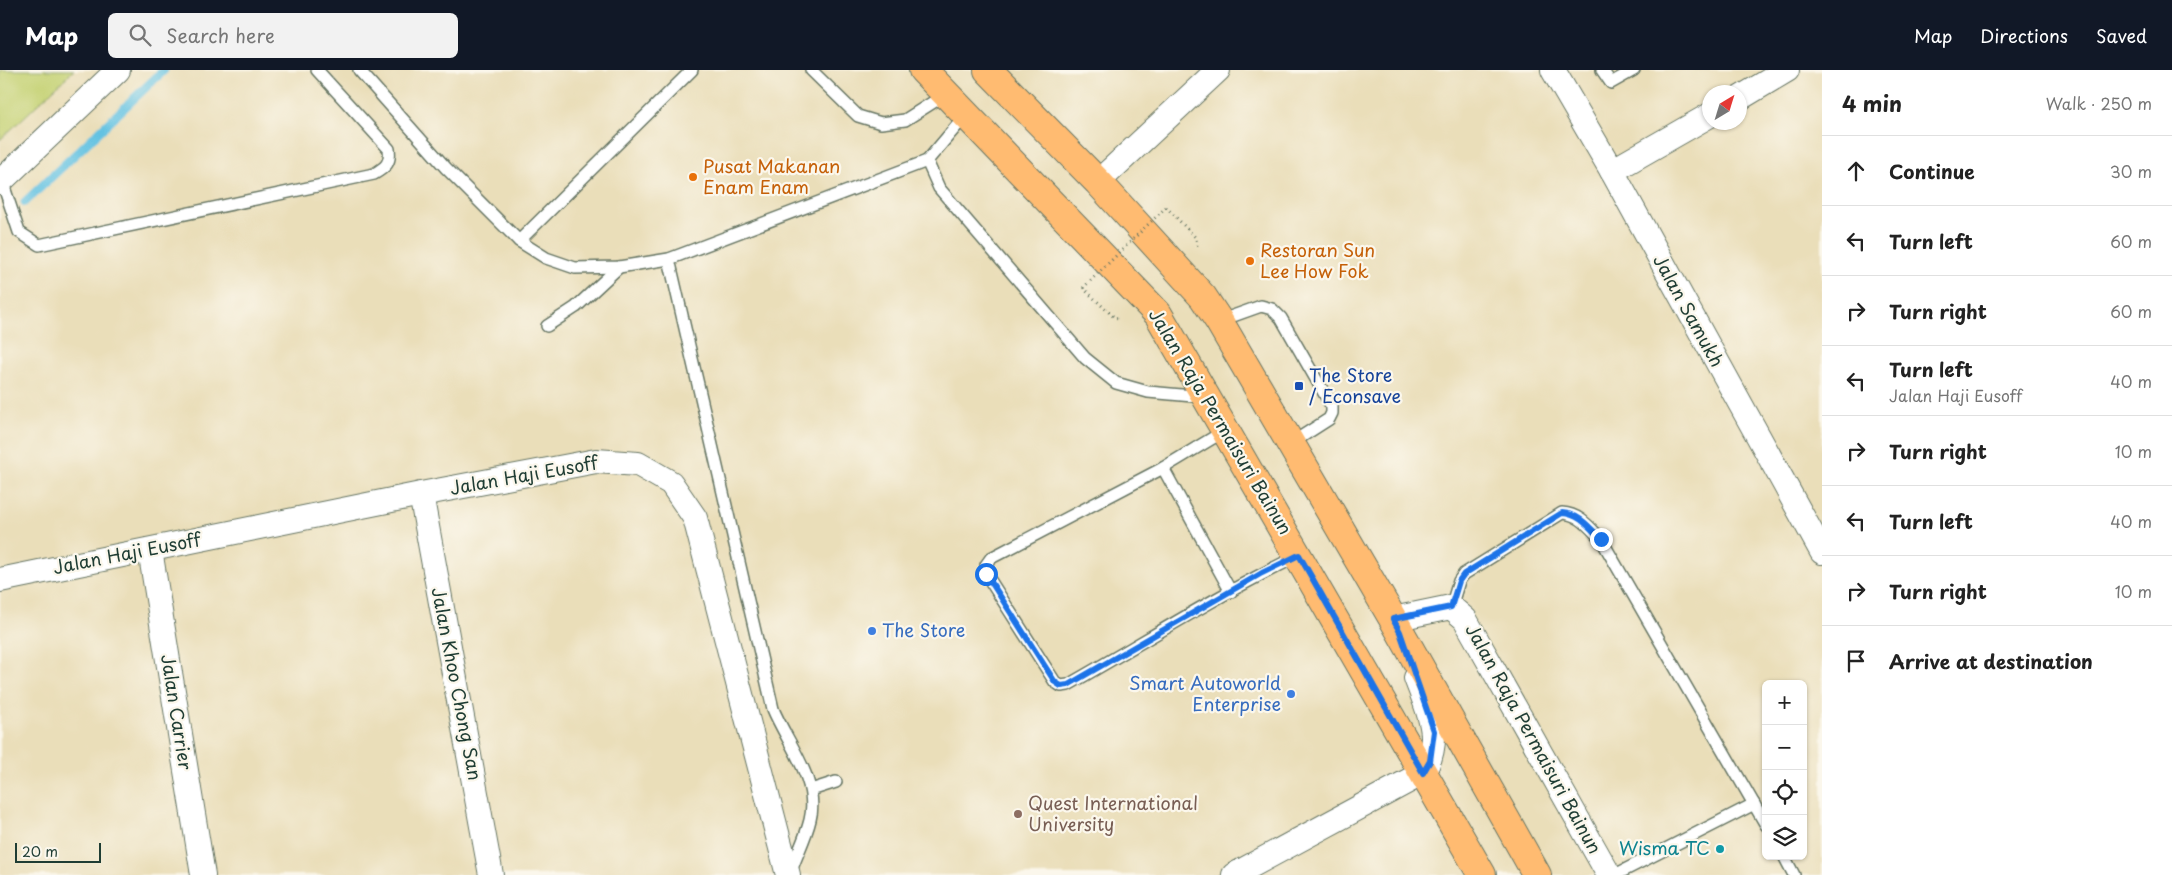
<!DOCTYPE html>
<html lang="en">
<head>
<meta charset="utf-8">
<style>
	:root { --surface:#fff; --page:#f2f2f2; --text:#222; --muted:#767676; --line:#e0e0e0; --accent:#111827 }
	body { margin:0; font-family:"Playpen Sans",sans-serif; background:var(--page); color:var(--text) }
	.controls { position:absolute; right:15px; bottom:15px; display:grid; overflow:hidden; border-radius:8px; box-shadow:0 1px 4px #0004 }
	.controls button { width:45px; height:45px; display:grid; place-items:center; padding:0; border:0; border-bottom:1px solid var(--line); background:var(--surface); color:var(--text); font:25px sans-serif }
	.compass { position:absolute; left:1702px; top:15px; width:45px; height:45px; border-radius:50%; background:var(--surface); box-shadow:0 1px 4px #0004; rotate:38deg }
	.scale { position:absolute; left:15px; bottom:12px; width:86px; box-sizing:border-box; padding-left:5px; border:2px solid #1f3d34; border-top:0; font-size:14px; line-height:18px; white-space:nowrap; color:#1f3d34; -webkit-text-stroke:4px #fbf7ec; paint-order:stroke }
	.stop { position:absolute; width:15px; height:15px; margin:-11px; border:4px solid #1a73e8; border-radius:50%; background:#fff }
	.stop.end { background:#1a73e8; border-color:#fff; box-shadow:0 1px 5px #0008 }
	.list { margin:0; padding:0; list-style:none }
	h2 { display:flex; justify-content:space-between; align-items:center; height:65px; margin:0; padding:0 20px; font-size:21px }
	h2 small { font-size:16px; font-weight:400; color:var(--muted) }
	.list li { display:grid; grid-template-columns:32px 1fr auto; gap:15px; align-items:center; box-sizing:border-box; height:70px; padding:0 20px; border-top:1px solid var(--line) }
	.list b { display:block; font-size:19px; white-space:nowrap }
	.list p { margin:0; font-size:16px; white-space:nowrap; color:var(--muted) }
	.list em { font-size:16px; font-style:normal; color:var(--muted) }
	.icon { flex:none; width:28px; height:28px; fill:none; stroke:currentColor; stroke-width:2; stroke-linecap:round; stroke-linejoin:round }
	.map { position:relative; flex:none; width:1822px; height:805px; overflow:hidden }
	header { display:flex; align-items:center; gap:30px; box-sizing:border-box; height:70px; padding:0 25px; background:var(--accent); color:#fff }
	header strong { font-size:24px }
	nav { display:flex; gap:28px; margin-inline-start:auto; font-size:18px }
	.search { width:350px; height:45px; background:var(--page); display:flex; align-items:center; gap:12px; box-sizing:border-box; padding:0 18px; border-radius:8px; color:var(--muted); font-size:19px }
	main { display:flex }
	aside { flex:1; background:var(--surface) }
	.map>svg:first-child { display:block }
	.green { fill:#c5d273; stroke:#728854 }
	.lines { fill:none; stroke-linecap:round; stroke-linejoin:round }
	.stream { stroke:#63c2e2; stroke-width:9 }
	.service-casing { stroke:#667563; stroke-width:14 }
	.minor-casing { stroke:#667563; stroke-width:26 }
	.primary-casing { stroke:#667563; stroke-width:30 }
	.path { stroke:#667563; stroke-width:3; stroke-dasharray:1 4; stroke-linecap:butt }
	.service { stroke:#fff; stroke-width:11 }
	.minor { stroke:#fff; stroke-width:24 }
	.primary { stroke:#ffbb71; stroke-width:28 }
	.path-bridge { stroke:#667563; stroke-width:3; stroke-dasharray:1 4; stroke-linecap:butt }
	.route { stroke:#1a73e8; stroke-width:6 }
	.food-dot { fill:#e8710a; stroke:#fbf7ec; stroke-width:2 }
	.transit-dot { fill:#1a4fb4; stroke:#fbf7ec; stroke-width:2 }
	.shop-dot { fill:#3f7fe0; stroke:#fbf7ec; stroke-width:2 }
	.education-dot { fill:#8d6e63; stroke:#fbf7ec; stroke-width:2 }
	.culture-dot { fill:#0f9aa8; stroke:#fbf7ec; stroke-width:2 }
	.labels { text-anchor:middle; stroke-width:4.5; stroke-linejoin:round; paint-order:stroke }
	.food-label { font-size:18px; fill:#c56008; stroke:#fbf7ec; text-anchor:start }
	.street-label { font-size:18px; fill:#1f3d34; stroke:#fbf7ec }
	.transit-label { font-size:18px; fill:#164399; stroke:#fbf7ec; text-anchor:start }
	.shop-label { font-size:18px; fill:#366cbe; stroke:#fbf7ec; text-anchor:start }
	.education-label { font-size:18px; fill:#785e54; stroke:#fbf7ec; text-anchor:start }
	.culture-label { font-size:18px; fill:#0d838f; stroke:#fbf7ec; text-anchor:end }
</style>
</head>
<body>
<header>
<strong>Map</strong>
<div class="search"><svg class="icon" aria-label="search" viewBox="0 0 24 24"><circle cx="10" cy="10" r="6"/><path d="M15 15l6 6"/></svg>Search here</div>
<nav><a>Map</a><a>Directions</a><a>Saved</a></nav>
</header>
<main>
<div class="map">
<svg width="1822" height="805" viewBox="0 0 1822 805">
	<rect width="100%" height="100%" fill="#fbf7ec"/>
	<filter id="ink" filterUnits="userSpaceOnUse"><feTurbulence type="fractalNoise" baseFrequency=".02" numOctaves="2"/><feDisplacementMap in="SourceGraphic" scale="10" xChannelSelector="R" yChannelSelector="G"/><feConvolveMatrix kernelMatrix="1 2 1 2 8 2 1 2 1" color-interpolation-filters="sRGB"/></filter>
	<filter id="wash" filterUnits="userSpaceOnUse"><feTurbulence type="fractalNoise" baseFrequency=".0096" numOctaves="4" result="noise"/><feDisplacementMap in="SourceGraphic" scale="20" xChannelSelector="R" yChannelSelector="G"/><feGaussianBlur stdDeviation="1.12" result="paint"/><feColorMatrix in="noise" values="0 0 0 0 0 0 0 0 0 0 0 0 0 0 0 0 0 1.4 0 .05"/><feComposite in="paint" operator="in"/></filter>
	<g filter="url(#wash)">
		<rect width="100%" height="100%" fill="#eadeb9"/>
		<path class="green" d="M0,0H74L0,70Z"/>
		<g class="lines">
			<path class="stream" d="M25,132L164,0"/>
		</g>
	</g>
	<g filter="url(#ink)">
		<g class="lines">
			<g class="service-casing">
				<g id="service">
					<path d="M359,0L446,98L519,171L546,188L575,198L619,197L669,189L927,91L966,45"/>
					<path d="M811,0L858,46L881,53L905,50L946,24"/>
					<path d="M1602,0L1611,13L1634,0"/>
					<path d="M927,91L939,118L1085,288L1116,313L1148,322L1204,327"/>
					<path d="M2,111L19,162L39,175L374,104C386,97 391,93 389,79L317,0"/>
					<path d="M519,171L692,0"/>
					<path d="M669,189L773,639C787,673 820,711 810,750C806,767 797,784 791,801"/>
					<path d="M1219,251L1261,236L1272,239L1281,248L1332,337V343L1329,349L1290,374"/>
					<path d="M547,256L576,237L619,197"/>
					<path d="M1163,398L1226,360"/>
					<path d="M1231,522L1163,398L991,488L986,495V504L1055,612L1061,616L1068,615C1144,572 1219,524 1298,486"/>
					<path d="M1451,537L1459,511L1464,504L1562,443C1580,444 1589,457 1601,469L1766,755"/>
					<path d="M811,720L836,712"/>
					<path d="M1784,786L1794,805"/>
					<path d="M1615,805L1754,734"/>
				</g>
			</g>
			<g class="minor-casing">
				<g id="minor">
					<path d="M1553,0L1612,101L1822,482"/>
					<path d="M1740,28L1787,0"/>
					<path d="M1612,101L1710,45"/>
					<path d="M0,112L118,0"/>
					<path d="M1098,112L1218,0"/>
					<path d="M421,424L491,805"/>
					<path d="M150,480L203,805"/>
					<path d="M0,510L421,424L596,391L638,394L671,413L695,448L788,805"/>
					<path d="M1393,549L1451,537L1465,549L1609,805"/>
					<path d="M1234,805L1423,703C1443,668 1429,643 1416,608"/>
				</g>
			</g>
			<g class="primary-casing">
				<g id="primary">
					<path d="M923,0L1158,244L1482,805"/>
					<path d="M988,0L1098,112L1203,227L1219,251L1393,549L1537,805"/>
				</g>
			</g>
			<g class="path">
				<path d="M1166,137L1196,168L1197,177"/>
				<path d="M1083,218L1115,248L1121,247"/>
			</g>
			<use href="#service" class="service"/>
			<use href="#minor" class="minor"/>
			<use href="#primary" class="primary"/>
			<path class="path-bridge" d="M1083,218L1166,137"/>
		</g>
	</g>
	<g class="lines" filter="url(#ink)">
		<path class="route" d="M986,504L1055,612L1061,616L1068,615L1262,503L1299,485L1423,703L1430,691L1434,661L1400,562L1393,549L1451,537L1459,511L1464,504L1562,443C1580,444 1589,457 1601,469"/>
	</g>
	<g class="food-dot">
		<circle cx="693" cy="107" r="5"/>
		<circle cx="1250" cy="191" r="5"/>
	</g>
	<rect class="transit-dot" x="1294" y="311" width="10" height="10" rx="2.5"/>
	<g class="shop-dot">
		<circle cx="872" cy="561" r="5"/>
		<circle cx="1291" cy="624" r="5"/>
	</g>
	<circle class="education-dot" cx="1018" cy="744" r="5"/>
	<circle class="culture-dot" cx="1720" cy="779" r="5"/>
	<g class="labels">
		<g class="food-label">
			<text x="703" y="103">Pusat Makanan<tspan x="703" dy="21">Enam Enam</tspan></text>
			<text x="1260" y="187">Restoran Sun<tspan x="1260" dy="21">Lee How Fok</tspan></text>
		</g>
		<g class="street-label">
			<text transform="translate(1688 241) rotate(61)" y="6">Jalan Samukh</text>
			<text transform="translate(1220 352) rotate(59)" y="6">Jalan Raja Permaisuri Bainun</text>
			<text transform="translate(524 406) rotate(-10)" y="6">Jalan Haji Eusoff</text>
			<text transform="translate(127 484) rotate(-11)" y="6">Jalan Haji Eusoff</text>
			<text transform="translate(456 614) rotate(79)" y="6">Jalan Khoo Chong San</text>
			<text transform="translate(176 642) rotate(81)" y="6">Jalan Carrier</text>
			<text transform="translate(1533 669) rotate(61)" y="6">Jalan Raja Permaisuri Bainun</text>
		</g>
		<g class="transit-label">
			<text x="1309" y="312">The Store<tspan x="1309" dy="21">/ Econsave</tspan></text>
		</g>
		<g class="shop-label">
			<text x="882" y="567">The Store</text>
			<text x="1281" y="620" text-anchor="end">Smart Autoworld<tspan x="1281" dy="21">Enterprise</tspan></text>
		</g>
		<g class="education-label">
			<text x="1028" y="740">Quest International<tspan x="1028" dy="21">University</tspan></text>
		</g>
		<g class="culture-label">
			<text x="1710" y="785">Wisma TC</text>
		</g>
	</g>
</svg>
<div class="controls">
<button>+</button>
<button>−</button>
<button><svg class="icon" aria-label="locate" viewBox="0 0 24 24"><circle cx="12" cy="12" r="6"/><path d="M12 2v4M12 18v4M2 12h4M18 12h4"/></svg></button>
<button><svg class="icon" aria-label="layers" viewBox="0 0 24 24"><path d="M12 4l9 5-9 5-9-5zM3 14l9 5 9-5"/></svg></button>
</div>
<svg class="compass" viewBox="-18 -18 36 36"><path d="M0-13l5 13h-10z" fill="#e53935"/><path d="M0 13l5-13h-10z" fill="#767676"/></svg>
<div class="scale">20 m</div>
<div class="stop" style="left:986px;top:504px"></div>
<div class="stop end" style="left:1601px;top:469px"></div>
</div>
<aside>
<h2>4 min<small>Walk · 250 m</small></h2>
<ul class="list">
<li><svg class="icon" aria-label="ahead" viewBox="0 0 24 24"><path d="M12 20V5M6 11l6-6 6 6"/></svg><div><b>Continue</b></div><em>30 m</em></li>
<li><svg class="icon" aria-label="left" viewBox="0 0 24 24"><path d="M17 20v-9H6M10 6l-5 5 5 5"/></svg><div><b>Turn left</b></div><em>60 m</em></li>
<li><svg class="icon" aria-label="right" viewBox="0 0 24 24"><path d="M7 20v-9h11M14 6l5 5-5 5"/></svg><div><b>Turn right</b></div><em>60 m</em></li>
<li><svg class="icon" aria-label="left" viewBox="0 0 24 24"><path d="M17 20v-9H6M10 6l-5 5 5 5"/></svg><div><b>Turn left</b><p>Jalan Haji Eusoff</p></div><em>40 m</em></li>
<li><svg class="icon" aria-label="right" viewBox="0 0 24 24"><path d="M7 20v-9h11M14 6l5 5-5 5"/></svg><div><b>Turn right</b></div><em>10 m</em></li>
<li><svg class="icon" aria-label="left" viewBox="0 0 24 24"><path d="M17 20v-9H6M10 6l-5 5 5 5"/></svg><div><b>Turn left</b></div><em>40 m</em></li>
<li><svg class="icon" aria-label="right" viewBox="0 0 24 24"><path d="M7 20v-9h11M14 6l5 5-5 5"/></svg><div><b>Turn right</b></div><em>10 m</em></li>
<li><svg class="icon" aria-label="arrive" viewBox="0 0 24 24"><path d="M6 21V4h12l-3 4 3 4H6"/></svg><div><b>Arrive at destination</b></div></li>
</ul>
</aside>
</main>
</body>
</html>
